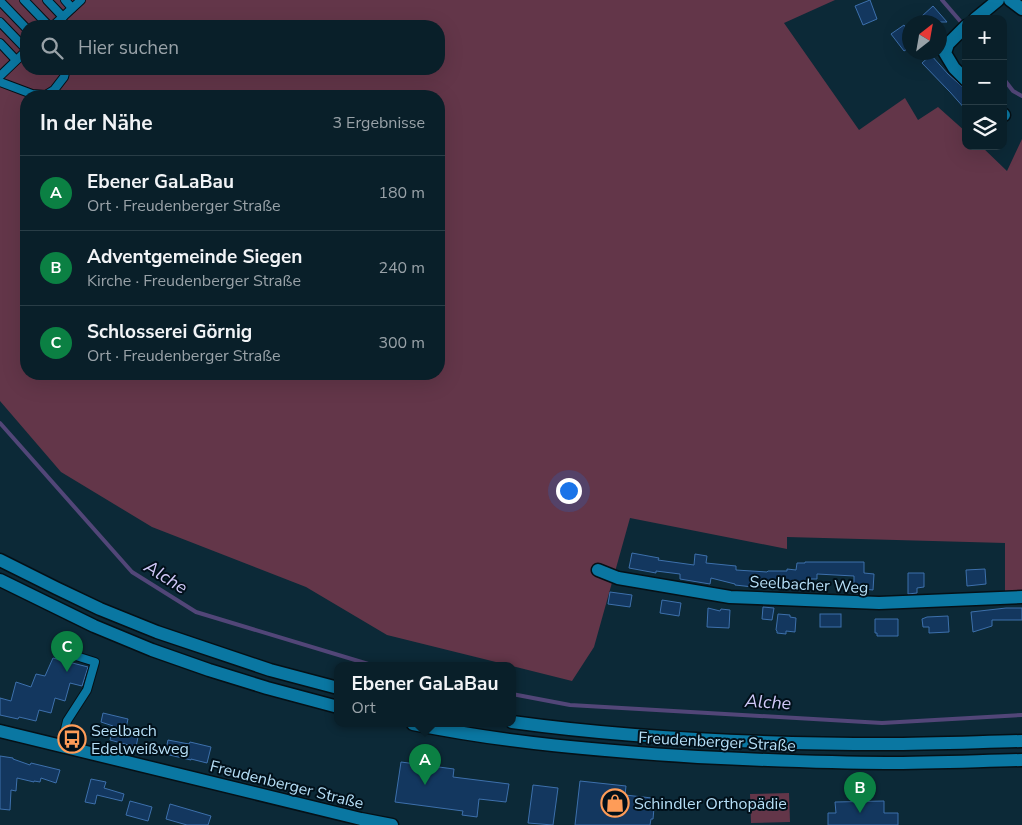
<!DOCTYPE html>
<html lang="de">
<head>
<meta charset="utf-8">
<style>
	:root { --surface:#091f29; --page:#122731; --text:#f1f3f6; --muted:#99a2a8; --line:#293d46; --accent:#0b8043 }
	body { margin:0; font-family:"Nunito Sans",sans-serif; background:var(--page); color:var(--text) }
	.controls { position:absolute; right:15px; top:15px; display:grid; overflow:hidden; border-radius:10px; box-shadow:0 5px 20px #0002 }
	.controls button { width:45px; height:45px; display:grid; place-items:center; padding:0; border:0; border-bottom:1px solid var(--line); background:var(--surface); color:var(--text); font:25px sans-serif }
	.compass { position:absolute; left:902px; top:15px; width:45px; height:45px; border-radius:50%; background:var(--surface); box-shadow:0 5px 20px #0002; rotate:31deg }
	.you { position:absolute; left:568px; top:490px; width:18px; height:18px; margin:-12px; border:4px solid #fff; border-radius:50%; background:#1a73e8; box-shadow:0 0 0 8px #1a73e833 }
	.badge { display:grid; place-items:center; width:32px; height:32px; border-radius:50%; background:var(--accent); color:#fff; font-size:16px; font-weight:700 }
	.pin { position:absolute; translate:-50% -41px; filter:drop-shadow(0 1px 2px #0008) }
	.pin::after { content:''; position:absolute; top:26px; width:18px; height:15px; background:inherit; clip-path:polygon(0 0,100% 0,50% 100%) }
	.popup { position:absolute; left:334px; top:662px; width:182px; height:65px; box-sizing:border-box; display:grid; place-content:center; border-radius:10px; background:var(--surface); filter:drop-shadow(0 1px 4px #0005); font-size:16px; white-space:nowrap; color:var(--muted) }
	.popup b { font-size:19px; color:var(--text) }
	.popup::after { content:''; position:absolute; left:50%; top:100%; margin-left:-10px; border:10px solid transparent; border-top-color:var(--surface) }
	.list { margin:0; padding:0; list-style:none }
	h2 { display:flex; justify-content:space-between; align-items:center; height:65px; margin:0; padding:0 20px; font-size:21px }
	h2 small { font-size:16px; font-weight:400; color:var(--muted) }
	.list li { display:grid; grid-template-columns:32px 1fr auto; gap:15px; align-items:center; box-sizing:border-box; height:75px; padding:0 20px; border-top:1px solid var(--line) }
	.list b { display:block; font-size:19px; white-space:nowrap }
	.list p { margin:0; font-size:16px; white-space:nowrap; color:var(--muted) }
	.list em { font-size:16px; font-style:normal; color:var(--muted) }
	.icon { flex:none; width:28px; height:28px; fill:none; stroke:currentColor; stroke-width:2; stroke-linecap:round; stroke-linejoin:round }
	.map { position:relative; flex:none; width:1022px; height:825px; overflow:hidden }
	.search { position:absolute; background:var(--surface); box-shadow:0 5px 20px #0002; left:20px; top:20px; width:425px; height:55px; display:flex; align-items:center; gap:12px; box-sizing:border-box; padding:0 18px; border-radius:20px; color:var(--muted); font-size:19px }
	.panel { position:absolute; background:var(--surface); box-shadow:0 5px 20px #0002; left:20px; top:90px; width:425px; height:290px; border-radius:20px }
	.map>svg:first-child { display:block }
	.green { fill:#633649; fill-rule:evenodd }
	.lines { fill:none; stroke-linecap:round; stroke-linejoin:round }
	.stream { stroke:#524678; stroke-width:4 }
	.building { fill:#13375f; stroke:#3d70ac }
	.service-casing { stroke:#051016; stroke-width:10 }
	.minor-casing { stroke:#051016; stroke-width:15 }
	.secondary-casing { stroke:#051016; stroke-width:15 }
	.service { stroke:#0a77a2; stroke-width:8 }
	.minor { stroke:#0a77a2; stroke-width:12 }
	.secondary { stroke:#0a77a2; stroke-width:12 }
	.labels { text-anchor:middle; stroke-width:4; stroke-linejoin:round; paint-order:stroke }
	.street-label { font-size:16px; fill:#b6dff7; stroke:#01101a }
	.poi-label { font-size:16px; fill:#b6dff7; stroke:#01101a; text-anchor:start }
	.water-label { font-size:18px; font-style:italic; fill:#d1c8f8; stroke:#01101a }
</style>
</head>
<body>
<div class="map">
<svg width="1022" height="825" viewBox="0 0 1022 825">
	<rect width="100%" height="100%" fill="#0c2937"/>
	<g class="green">
		<path d="M0,0H835L784,23L859,130L905,98L918,120L938,107L966,132V146H981L1007,171L1022,139V597L1005,598V543L787,537V549L630,518L594,647L572,681L387,635L306,587L152,527L61,472L0,401ZM26,26H439V69H26ZM26,96H439V374H26Z"/>
		<path d="M789,793L790,822L751,823L750,794Z"/>
	</g>
	<g class="lines">
		<g class="stream">
			<path d="M942,0L961,22"/>
			<path d="M1003,78L1013,91L1022,96"/>
			<path d="M0,423L132,572L196,612L375,666"/>
			<path d="M512,694L570,705L882,723L1022,715"/>
		</g>
	</g>
	<g class="building">
		<path d="M870,0L877,19L863,25L855,6Z"/>
		<path d="M933,6L947,22H926L921,17Z"/>
		<path d="M904,25L910,33V47L904,51L891,34Z"/>
		<path d="M931,55L948,74L966,90V110L950,92L922,63Z"/>
		<path d="M632,553L659,558L658,560L694,565L695,554L707,556L706,563L736,566V570L767,572L768,571H787V569L796,570L797,563H805V562H864V573L874,574L873,590L863,589V594H854V576L817,574V579H810V582L753,581V587L735,585V584L711,578L710,584L680,579V574L656,571V573L629,568Z"/>
		<path d="M985,569L986,584L967,586L966,570Z"/>
		<path d="M908,573H924V587L917,588V593L908,594Z"/>
		<path d="M610,592L632,595L630,607L608,604Z"/>
		<path d="M662,600L681,603L679,616L660,613Z"/>
		<path d="M763,607L774,608L772,620L762,619Z"/>
		<path d="M708,608L720,611L721,609L730,610L729,628L707,627Z"/>
		<path d="M1006,608H1022V620H992V626L973,632L971,612Z"/>
		<path d="M778,614L790,615V617L796,618L795,632L786,631V634L777,633V631L776,630Z"/>
		<rect x="820" y="614" width="21" height="13"/>
		<path d="M948,616L949,632L929,633V627H923L922,619L927,617Z"/>
		<path d="M875,619H898V636H877V633H875Z"/>
		<path d="M53,658L88,667L82,686L70,683L65,701L55,698L51,713L39,710L36,721L19,717L18,719L0,715V698L11,701L16,682L31,687L36,674L45,676Z"/>
		<path d="M103,713L128,719L126,728L139,732L136,747L110,740L113,726L101,722Z"/>
		<path d="M168,740L189,744L190,742L211,747L207,763L191,759V760L165,754Z"/>
		<path d="M0,756L13,758V759L30,765L31,763L60,770L56,783L41,778L40,782L34,781V782L17,778L16,791L11,790L10,810L0,809Z"/>
		<path d="M401,762L454,769L453,777L509,784L506,802L479,799L477,817L462,815L463,811L395,802Z"/>
		<path d="M91,779L106,782L104,788L124,794L122,801L97,795L95,804L85,802Z"/>
		<path d="M580,781L626,786L625,795L652,798L651,808H654L653,819H651L650,825H575Z"/>
		<path d="M533,785L558,788L553,825L528,823Z"/>
		<path d="M130,801L152,807L148,821L126,815Z"/>
		<path d="M884,801V813H898V825H828V813H836L835,802Z"/>
		<path d="M170,804L211,816L208,825H187L166,819Z"/>
	</g>
	<g class="lines">
		<g class="service-casing">
			<g id="service">
				<path d="M24,0L49,26"/>
				<path d="M47,0L63,17"/>
				<path d="M65,0L72,8"/>
				<path d="M0,1L26,28"/>
				<path d="M0,22L26,49"/>
				<path d="M53,26L81,0"/>
				<path d="M0,43L16,60"/>
				<path d="M0,76L26,51"/>
				<path d="M0,82L32,94L46,95L54,90L64,77L66,69"/>
				<path d="M57,650L95,662L87,690L67,721L61,746"/>
			</g>
		</g>
		<g class="minor-casing">
			<g id="minor">
				<path d="M1010,0L1022,9"/>
				<path d="M975,19L998,0"/>
				<path d="M966,26L948,44L945,53L954,68L966,80"/>
				<path d="M1003,114L1004,115"/>
				<path d="M598,570L618,578L730,597L879,603L1022,597"/>
				<path d="M0,731L361,819L392,825"/>
			</g>
		</g>
		<g class="secondary-casing">
			<g id="secondary">
				<path d="M0,560L56,588L100,609L157,632L270,670L338,688"/>
				<path d="M0,580L94,626L152,650L209,670L267,688L338,707"/>
				<path d="M512,722C636,739 761,744 886,744C931,744 977,742 1022,741"/>
				<path d="M413,724C507,743 602,751 698,757C760,760 823,763 886,763C931,763 977,761 1022,760"/>
			</g>
		</g>
		<use href="#service" class="service"/>
		<use href="#minor" class="minor"/>
		<use href="#secondary" class="secondary"/>
	</g>
	<defs>
		<g id="bus-ring" transform="scale(1.4375)"><circle r="9.5" fill="#01101a" stroke="#fe9c58" stroke-width="1.5"/><path d="M-5-6H5V4H4V6H2V4H-2V6H-4V4H-5ZM-3.5-4V0h7V-4ZM-3.5 1.2v1.5H-2V1.2ZM2 1.2v1.5H3.5V1.2Z" fill="#fe9c58"/></g>
		<g id="shop-ring" transform="scale(1.4375)"><circle r="9.5" fill="#01101a" stroke="#fe9c58" stroke-width="1.5"/><path d="M-5-2.5h2.3a2.7 3.5 0 0 1 5.4 0H5L5.5 6h-11ZM-1.5-2.5h3a1.5 2.3 0 0 0-3 0Z" fill="#fe9c58"/></g>
	</defs>
	<g fill-rule="evenodd">
		<use href="#bus-ring" x="72" y="739"/>
		<use href="#shop-ring" x="615" y="803"/>
	</g>
	<g class="labels">
		<g class="street-label">
			<text transform="translate(809 584) rotate(3)" y="6">Seelbacher Weg</text>
			<text transform="translate(717 741) rotate(3)" y="6">Freudenberger Straße</text>
			<text transform="translate(287 784) rotate(14)" y="6">Freudenberger Straße</text>
		</g>
		<g class="poi-label">
			<text x="91" y="736">Seelbach<tspan x="91" dy="18">Edelweißweg</tspan></text>
			<text x="634" y="809">Schindler Orthopädie</text>
		</g>
		<g class="water-label">
			<text transform="translate(166 577) rotate(32)" y="6">Alche</text>
			<text transform="translate(768 702) rotate(3)" y="6">Alche</text>
		</g>
	</g>
</svg>
<div class="controls">
<button>+</button>
<button>−</button>
<button><svg class="icon" aria-label="layers" viewBox="0 0 24 24"><path d="M12 4l9 5-9 5-9-5zM3 14l9 5 9-5"/></svg></button>
</div>
<svg class="compass" viewBox="-18 -18 36 36"><path d="M0-13l5 13h-10z" fill="#e53935"/><path d="M0 13l5-13h-10z" fill="#99a2a8"/></svg>
<div class="you"></div>
<div class="pin badge" style="left:425px;top:785px">A</div>
<div class="popup"><b>Ebener GaLaBau</b>Ort</div>
<div class="pin badge" style="left:860px;top:813px">B</div>
<div class="pin badge" style="left:67px;top:672px">C</div>
<div class="search"><svg class="icon" aria-label="search" viewBox="0 0 24 24"><circle cx="10" cy="10" r="6"/><path d="M15 15l6 6"/></svg>Hier suchen</div>
<section class="panel">
<h2>In der Nähe<small>3 Ergebnisse</small></h2>
<ul class="list">
<li><span class="badge">A</span><div><b>Ebener GaLaBau</b><p>Ort · Freudenberger Straße</p></div><em>180 m</em></li>
<li><span class="badge">B</span><div><b>Adventgemeinde Siegen</b><p>Kirche · Freudenberger Straße</p></div><em>240 m</em></li>
<li><span class="badge">C</span><div><b>Schlosserei Görnig</b><p>Ort · Freudenberger Straße</p></div><em>300 m</em></li>
</ul>
</section>
</div>
</body>
</html>
